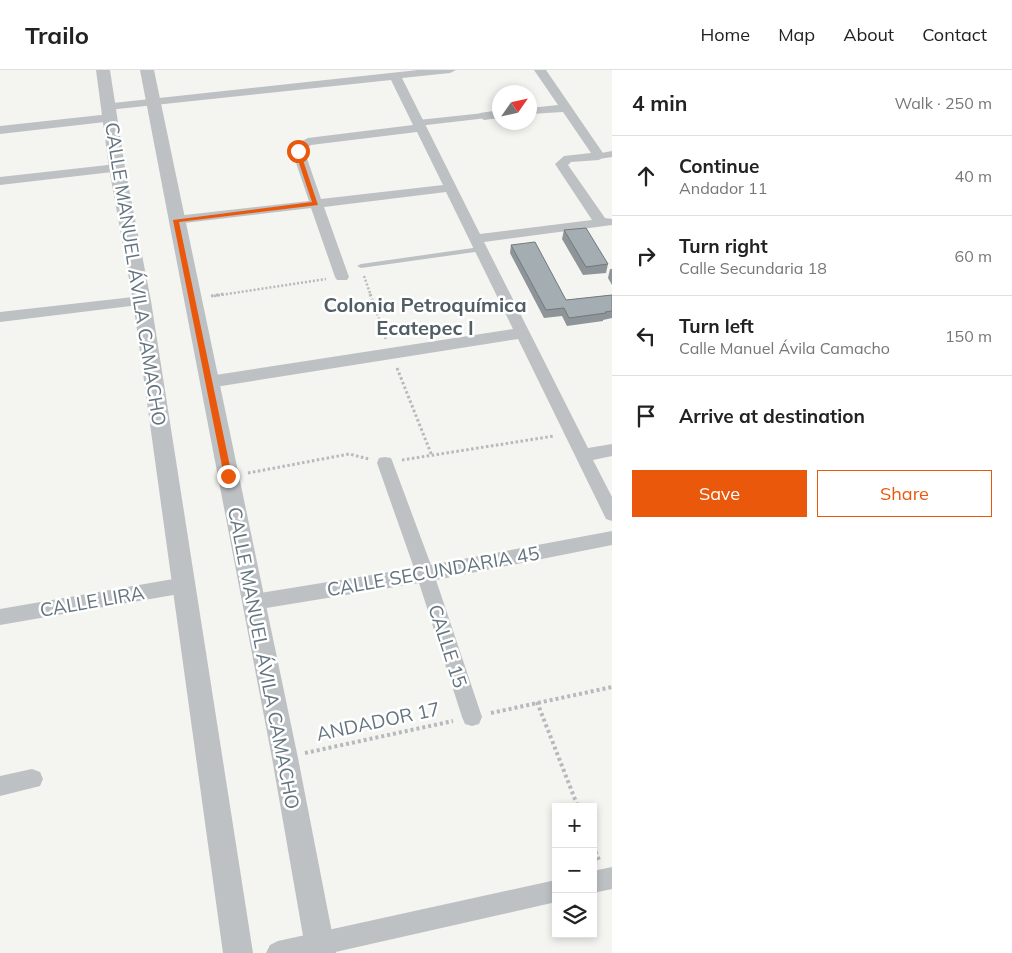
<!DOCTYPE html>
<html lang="en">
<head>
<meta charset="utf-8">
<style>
	:root { --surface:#fff; --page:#f2f2f2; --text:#222; --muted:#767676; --line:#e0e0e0; --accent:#ea580c }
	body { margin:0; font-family:Mulish,sans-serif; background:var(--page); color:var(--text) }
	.controls { position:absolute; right:15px; bottom:15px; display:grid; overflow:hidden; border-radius:0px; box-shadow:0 2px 8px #0003 }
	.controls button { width:45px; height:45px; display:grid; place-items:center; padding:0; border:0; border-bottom:1px solid var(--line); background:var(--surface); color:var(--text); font:25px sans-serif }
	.compass { position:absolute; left:492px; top:15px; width:45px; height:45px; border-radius:50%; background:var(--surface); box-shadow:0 2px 8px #0003; rotate:56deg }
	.stop { position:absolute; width:15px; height:15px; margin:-11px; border:4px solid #ea580c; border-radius:50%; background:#fff }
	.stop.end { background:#ea580c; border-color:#fff; box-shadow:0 1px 5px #0008 }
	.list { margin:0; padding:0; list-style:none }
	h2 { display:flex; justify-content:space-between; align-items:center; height:65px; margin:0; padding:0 20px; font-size:21px }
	h2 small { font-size:16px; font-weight:400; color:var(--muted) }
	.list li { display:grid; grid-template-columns:32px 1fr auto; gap:15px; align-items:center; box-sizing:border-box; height:80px; padding:0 20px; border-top:1px solid var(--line) }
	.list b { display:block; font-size:19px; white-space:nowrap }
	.list p { margin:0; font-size:16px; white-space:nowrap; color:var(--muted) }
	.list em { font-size:16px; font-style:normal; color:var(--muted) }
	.actions { display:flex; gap:10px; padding:15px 20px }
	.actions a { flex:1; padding:11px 0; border:1px solid var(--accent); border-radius:0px; text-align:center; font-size:18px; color:var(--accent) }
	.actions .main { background:var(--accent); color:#fff }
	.icon { flex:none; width:28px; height:28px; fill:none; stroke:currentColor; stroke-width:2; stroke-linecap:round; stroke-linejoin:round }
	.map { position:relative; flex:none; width:612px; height:883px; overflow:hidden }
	header { display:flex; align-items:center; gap:30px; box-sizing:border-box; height:70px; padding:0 25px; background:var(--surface); border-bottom:1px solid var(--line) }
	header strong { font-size:24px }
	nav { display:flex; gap:28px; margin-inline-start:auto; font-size:18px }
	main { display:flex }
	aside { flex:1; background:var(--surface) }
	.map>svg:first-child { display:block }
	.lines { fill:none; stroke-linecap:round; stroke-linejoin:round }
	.path-far2 { stroke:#b7babc; stroke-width:2.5; stroke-dasharray:2 2; stroke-linecap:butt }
	.path-far1 { stroke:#b7babc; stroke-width:3; stroke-dasharray:2.5 2.5; stroke-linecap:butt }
	.path { stroke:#b7babc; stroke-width:4; stroke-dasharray:3 3; stroke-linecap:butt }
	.service { fill:#bdc1c4; fill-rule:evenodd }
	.pedestrian { fill:#bdc1c4; fill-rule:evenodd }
	.minor { fill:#bdc1c4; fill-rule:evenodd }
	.tertiary { fill:#bdc1c4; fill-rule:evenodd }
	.wall { fill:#8d9599 }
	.building { fill:#a4adb2; stroke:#73797d }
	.route { fill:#ea580c }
	.labels { text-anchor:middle; stroke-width:5; stroke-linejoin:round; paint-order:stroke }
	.street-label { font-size:19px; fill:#647581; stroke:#fff }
	.neighbourhood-label { font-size:20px; font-weight:bold; fill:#515e66; stroke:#fff }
</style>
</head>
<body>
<header>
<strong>Trailo</strong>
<nav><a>Home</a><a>Map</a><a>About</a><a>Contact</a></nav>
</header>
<main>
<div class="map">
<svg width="612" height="883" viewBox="0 0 612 883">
	<rect width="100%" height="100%" fill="#f4f4f0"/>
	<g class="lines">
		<g class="path-far2">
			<path d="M364,206L371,226"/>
			<path d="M214,226L326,209"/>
		</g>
		<g class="path-far1">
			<path d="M370,224L386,269"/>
			<path d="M211,226L223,224"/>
			<path d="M397,298L432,386"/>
			<path d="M402,390L554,366"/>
			<path d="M248,403L349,384L369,389"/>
		</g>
		<g class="path">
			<path d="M537,632L578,737"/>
			<path d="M491,643L612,617"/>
			<path d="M305,683L453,651"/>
			<path d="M593,776L599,790"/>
		</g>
		<path class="service" d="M480,177H482V181L361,198L357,196L361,194Z"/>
		<g class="pedestrian">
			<path d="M484,43L489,46L487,48L418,56L413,53L418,50Z"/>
			<path d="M612,81V87L599,89L594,86L596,84Z"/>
		</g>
		<g class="minor">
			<path d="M418,0H456L450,3L402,8L480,164L592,150L555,94L564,86L591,83L563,42L530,44V38L558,35L534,0H546L605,86L599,90L571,92L568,95L605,148L612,149V155L484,172L588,378L612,374V386L593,390L612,427V451L606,449L518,269L209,318L203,316L201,312L203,308L209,306L513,259L446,122L324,137L349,207L347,210H337L335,207L311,138L176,154L169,150L176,146L309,131L292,81L294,75L308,68L413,55L391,10L108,40L104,38L102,36L104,34ZM417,62L443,115L321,129L304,80L311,75Z"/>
			<path d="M500,40V48L484,50L478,46L480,43Z"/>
			<path d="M110,44L114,45L116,48L114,51L0,64V56Z"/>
			<path d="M117,94L121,95L123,98L121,101L0,115V107Z"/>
			<path d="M142,226L147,228L149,231L147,234L0,252V242Z"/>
			<path d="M385,387L391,388L393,393L431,495L612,461V475L436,510L482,647L479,654L472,656L465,654L462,647L419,513L254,540L247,538L245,532L247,526L254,524L414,498L377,393L379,388Z"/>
			<path d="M185,507L192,509L194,515L192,521L185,523L0,555V539Z"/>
			<path d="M32,699L40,702L43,709L40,716L0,726V706Z"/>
			<path d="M612,797V819L593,823V801Z"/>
			<path d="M556,810V832L331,883H266L270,875L278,871Z"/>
		</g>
		<g class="tertiary">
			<path d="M96,0H110L125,98L151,231L253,883H223L133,231L109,98Z"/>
			<path d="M140,0H154L298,688L336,883H306L272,688Z"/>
		</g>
	</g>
	<g class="wall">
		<path d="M564,160L608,194L606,203L583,205L562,169Z"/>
		<path d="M511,175L566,230L612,225V248L603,250V251L567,256L562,246L544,248L510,183Z"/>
		<path d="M610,199H612V215L608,208Z"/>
	</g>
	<g class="building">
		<path d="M586,158L608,194L586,197L564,160Z"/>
		<path d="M535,172L566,230L612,225V241L605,242L606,243L569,248L564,238L546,240L511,175Z"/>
	</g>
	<path class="route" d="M298,79L300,81L318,135L179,152L232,406L228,409L224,406L173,150L312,132L295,81Z"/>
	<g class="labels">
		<g class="street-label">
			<text transform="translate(136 204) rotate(81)" y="7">CALLE MANUEL ÁVILA CAMACHO</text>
			<text transform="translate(433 501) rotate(-10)" y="7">CALLE SECUNDARIA 45</text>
			<text transform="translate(92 531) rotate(-10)" y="7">CALLE LIRA</text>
			<text transform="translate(448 576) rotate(72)" y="7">CALLE 15</text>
			<text transform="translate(264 588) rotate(79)" y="7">CALLE MANUEL ÁVILA CAMACHO</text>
			<text transform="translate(378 651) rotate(-12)" y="7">ANDADOR 17</text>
		</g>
		<g class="neighbourhood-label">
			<text x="425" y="242">Colonia Petroquímica<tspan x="425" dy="23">Ecatepec I</tspan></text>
		</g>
	</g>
</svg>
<div class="controls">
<button>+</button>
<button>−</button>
<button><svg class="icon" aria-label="layers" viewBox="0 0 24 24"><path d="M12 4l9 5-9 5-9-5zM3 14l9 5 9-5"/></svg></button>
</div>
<svg class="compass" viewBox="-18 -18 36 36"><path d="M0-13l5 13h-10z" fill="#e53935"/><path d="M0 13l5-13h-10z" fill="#767676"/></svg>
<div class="stop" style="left:298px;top:81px"></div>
<div class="stop end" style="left:228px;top:406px"></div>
</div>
<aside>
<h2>4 min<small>Walk · 250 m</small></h2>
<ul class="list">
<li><svg class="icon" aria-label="ahead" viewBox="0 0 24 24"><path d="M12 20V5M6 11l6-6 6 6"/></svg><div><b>Continue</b><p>Andador 11</p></div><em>40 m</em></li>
<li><svg class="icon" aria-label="right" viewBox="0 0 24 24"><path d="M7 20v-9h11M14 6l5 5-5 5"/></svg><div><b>Turn right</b><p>Calle Secundaria 18</p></div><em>60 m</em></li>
<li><svg class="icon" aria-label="left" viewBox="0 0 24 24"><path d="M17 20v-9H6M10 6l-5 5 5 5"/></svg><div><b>Turn left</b><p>Calle Manuel Ávila Camacho</p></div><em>150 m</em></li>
<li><svg class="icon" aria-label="arrive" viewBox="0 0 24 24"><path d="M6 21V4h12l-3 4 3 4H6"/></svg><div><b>Arrive at destination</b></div></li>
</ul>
<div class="actions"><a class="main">Save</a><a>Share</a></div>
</aside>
</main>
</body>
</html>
